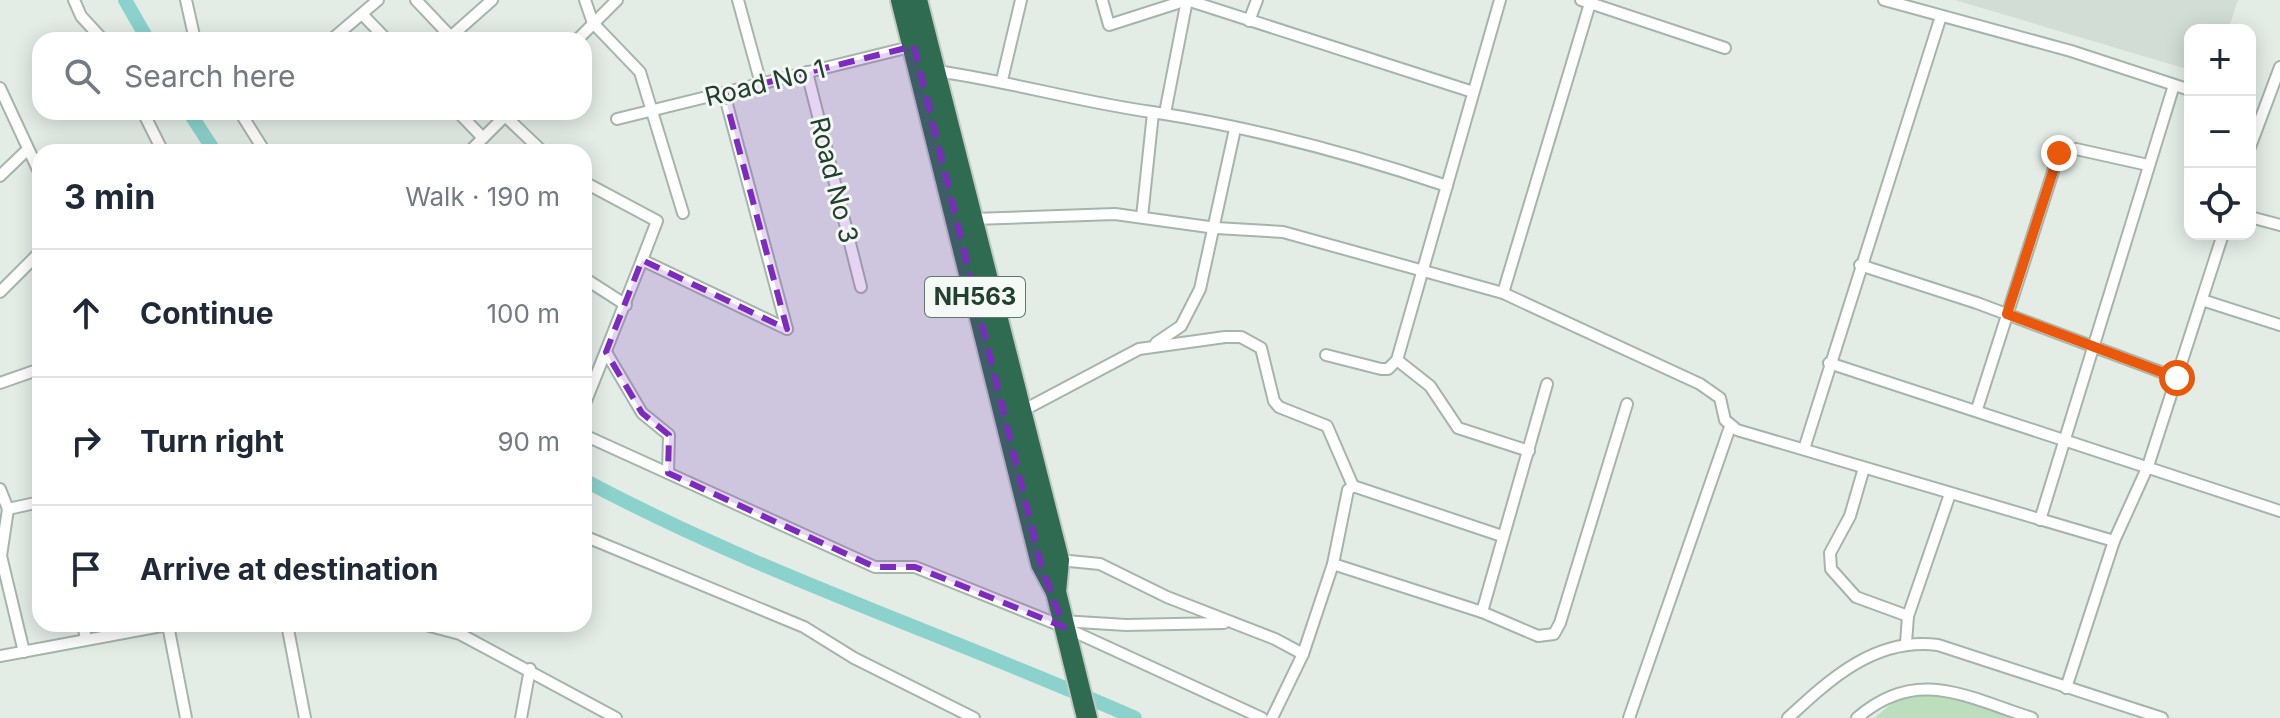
<!DOCTYPE html>
<html lang="en">
<head>
<meta charset="utf-8">
<style>
	:root { --surface:#fff; --page:#f6f6f7; --text:#1f2937; --muted:#747a83; --line:#e0e1e3 }
	body { margin:0; font-family:Inter,sans-serif; background:var(--page); color:var(--text) }
	.controls { position:absolute; right:24px; top:24px; display:grid; overflow:hidden; border-radius:16px; box-shadow:0 4px 20px #0003 }
	.controls button { width:72px; height:72px; display:grid; place-items:center; padding:0; border:0; border-bottom:2px solid var(--line); background:var(--surface); color:var(--text); font:40px sans-serif }
	.stop { position:absolute; width:24px; height:24px; margin:-18px; border:6px solid #ea580c; border-radius:50%; background:#fff }
	.stop.end { background:#ea580c; border-color:#fff; box-shadow:0 2px 8px #0008 }
	.list { margin:0; padding:0; list-style:none }
	h2 { display:flex; justify-content:space-between; align-items:center; height:104px; margin:0; padding:0 32px; font-size:34px }
	h2 small { font-size:26px; font-weight:400; color:var(--muted) }
	.list li { display:grid; grid-template-columns:52px 1fr auto; gap:24px; align-items:center; box-sizing:border-box; height:128px; padding:0 32px; border-top:2px solid var(--line) }
	.list b { display:block; font-size:30px; white-space:nowrap }
	.list em { font-size:26px; font-style:normal; color:var(--muted) }
	.icon { flex:none; width:44px; height:44px; fill:none; stroke:currentColor; stroke-width:2; stroke-linecap:round; stroke-linejoin:round }
	.map { position:relative; flex:none; width:2280px; height:718px; overflow:hidden }
	.search { position:absolute; background:var(--surface); box-shadow:0 4px 20px #0003; left:32px; top:32px; width:560px; height:88px; display:flex; align-items:center; gap:20px; box-sizing:border-box; padding:0 28px; border-radius:24px; color:var(--muted); font-size:30px }
	.panel { position:absolute; background:var(--surface); box-shadow:0 4px 20px #0003; left:32px; top:144px; width:560px; height:488px; border-radius:24px }
	.map>svg:first-child { display:block }
	.built { fill:#d1ddd5 }
	.green { fill:#bcdebd }
	.lines { fill:none; stroke-linecap:round; stroke-linejoin:round }
	.canal { stroke:#8bd2cc; stroke-width:14 }
	.street-casing { stroke:#a5b5ac; stroke-width:14 }
	.highway-casing { stroke:#c1c9c5; stroke-width:24 }
	.street { stroke:#fff; stroke-width:10 }
	.highway { stroke:#2e6b50; stroke-width:20 }
	.route { stroke:#ea580c; stroke-width:10 }
	.marked { fill:#7b2cbf; fill-opacity:0.2; stroke:#7b2cbf; stroke-width:6; stroke-dasharray:16 10; stroke-linejoin:round }
	.labels { text-anchor:middle; stroke-width:6; stroke-linejoin:round; paint-order:stroke }
	.shield { fill:#f4f9f5; stroke:#61776b; stroke-width:2 }
	.shield-label { font-size:24px; font-weight:bold; fill:#223f30 }
	.street-label { font-size:26px; fill:#223f30; stroke:#f4f9f5 }
</style>
</head>
<body>
<div class="map">
<svg width="2280" height="718" viewBox="0 0 2280 718">
	<rect width="100%" height="100%" fill="#e3ede6"/>
	<path class="built" d="M1955,0H2238L2228,30H2190V70Z"/>
	<path class="green" d="M1912,687L2025,718H1874Z"/>
	<g class="lines">
		<g class="canal">
			<path d="M125,0L148,40"/>
			<path d="M189,112L215,152"/>
			<path d="M584,480C760,574 952,637 1135,718"/>
		</g>
		<g class="street-casing">
			<g id="street">
				<path d="M74,0L81,16L103,40"/>
				<path d="M186,0L195,40"/>
				<path d="M416,0L451,37"/>
				<path d="M585,0L593,23L640,72L683,213"/>
				<path d="M738,0L761,84"/>
				<path d="M1102,0L1109,25L1187,0L1473,92"/>
				<path d="M1581,0L1725,48"/>
				<path d="M1884,0L2071,51L2190,90"/>
				<path d="M362,14L387,40"/>
				<path d="M1249,21L1257,0"/>
				<path d="M331,40L378,0"/>
				<path d="M447,40L492,0"/>
				<path d="M577,40L617,0"/>
				<path d="M936,71C1009,81 1079,102 1152,112C1251,127 1352,154 1447,186"/>
				<path d="M807,72L861,287"/>
				<path d="M1002,80L1021,0"/>
				<path d="M0,88L40,174"/>
				<path d="M724,93L787,329"/>
				<path d="M143,112L163,152"/>
				<path d="M240,112L265,152"/>
				<path d="M458,112L483,138"/>
				<path d="M1165,113L1187,0"/>
				<path d="M505,116L543,152"/>
				<path d="M617,119L914,46"/>
				<path d="M2250,147L2280,67"/>
				<path d="M469,152L509,112"/>
				<path d="M0,176L26,151"/>
				<path d="M584,182L657,221L642,260"/>
				<path d="M1142,217L1153,113"/>
				<path d="M2250,217L2280,225"/>
				<path d="M973,219L1115,214L1216,228L1283,232L1503,293L1700,384L1720,398L1725,420L1737,430L2114,541L2066,688"/>
				<path d="M1860,265L1977,303L2177,378"/>
				<path d="M584,278L626,305"/>
				<path d="M0,292L40,252"/>
				<path d="M1503,293L1591,0"/>
				<path d="M2202,300L2280,325"/>
				<path d="M1156,343L1181,326L1200,289L1235,129"/>
				<path d="M606,352L642,413L669,435L668,473"/>
				<path d="M1326,355L1381,369H1388L1397,360L1500,0"/>
				<path d="M1397,360L1430,386L1458,428L1529,451"/>
				<path d="M1829,363L2280,511"/>
				<path d="M0,383L40,369"/>
				<path d="M584,406L642,260L787,329"/>
				<path d="M1977,409L2059,153L2076,149L2148,165"/>
				<path d="M1022,411L1139,349L1225,337H1241L1261,348L1274,401L1279,407L1327,426L1353,486"/>
				<path d="M584,435L875,567H915L1064,627L1262,718"/>
				<path d="M1804,449L1941,16"/>
				<path d="M1864,468L1850,516L1830,553L1831,569L1856,597L1908,616"/>
				<path d="M0,489L8,509L1,556L24,652"/>
				<path d="M8,509L40,502"/>
				<path d="M2040,520L2174,85"/>
				<path d="M584,536L804,627L854,658L974,718"/>
				<path d="M2114,541L2148,466L2223,234"/>
				<path d="M1059,560L1100,564L1167,597L1275,639L1303,654L1333,564L1348,490L1353,486L1502,536"/>
				<path d="M1333,564L1482,612L1538,636L1554,634L1560,623L1627,404"/>
				<path d="M1482,612L1547,384"/>
				<path d="M1062,621L1126,625L1224,623"/>
				<path d="M83,624L86,639"/>
				<path d="M287,624L305,718"/>
				<path d="M422,624L460,634L616,718"/>
				<path d="M168,625L186,718"/>
				<path d="M1906,643L1908,616L1950,494"/>
				<path d="M0,656L172,624"/>
				<path d="M521,718L530,669"/>
				<path d="M1272,718L1303,654"/>
				<path d="M1629,718L1730,427"/>
				<path d="M1788,718C1831,678 1876,637 1938,645L2162,718"/>
				<path d="M1857,718C1917,666 1966,697 2032,718"/>
			</g>
		</g>
		<g class="highway-casing">
			<g id="highway">
				<path d="M901,0L1041,564L1056,592"/>
				<path d="M917,0L1059,560L1056,592L1087,718"/>
			</g>
		</g>
		<use href="#street" class="street"/>
		<use href="#highway" class="highway"/>
	</g>
	<g class="lines">
		<path class="route" d="M2059,153L2007,314L2177,378"/>
	</g>
	<path class="marked" d="M914,46L1041,564L1064,627L915,567H875L668,473L669,435L642,413L606,352L642,260L787,329L724,93Z"/>
	<g class="labels">
		<rect class="shield" x="925" y="277" width="100" height="40" rx="6"/>
		<g class="shield-label">
			<text x="975" y="305">NH563</text>
		</g>
		<g class="street-label">
			<text transform="translate(765 83) rotate(-14)" y="9">Road No 1</text>
			<text transform="translate(834 180) rotate(76)" y="9">Road No 3</text>
		</g>
	</g>
</svg>
<div class="controls">
<button>+</button>
<button>−</button>
<button><svg class="icon" aria-label="locate" viewBox="0 0 24 24"><circle cx="12" cy="12" r="6"/><path d="M12 2v4M12 18v4M2 12h4M18 12h4"/></svg></button>
</div>
<div class="stop" style="left:2177px;top:378px"></div>
<div class="stop end" style="left:2059px;top:153px"></div>
<div class="search"><svg class="icon" aria-label="search" viewBox="0 0 24 24"><circle cx="10" cy="10" r="6"/><path d="M15 15l6 6"/></svg>Search here</div>
<section class="panel">
<h2>3 min<small>Walk · 190 m</small></h2>
<ul class="list">
<li><svg class="icon" aria-label="ahead" viewBox="0 0 24 24"><path d="M12 20V5M6 11l6-6 6 6"/></svg><div><b>Continue</b></div><em>100 m</em></li>
<li><svg class="icon" aria-label="right" viewBox="0 0 24 24"><path d="M7 20v-9h11M14 6l5 5-5 5"/></svg><div><b>Turn right</b></div><em>90 m</em></li>
<li><svg class="icon" aria-label="arrive" viewBox="0 0 24 24"><path d="M6 21V4h12l-3 4 3 4H6"/></svg><div><b>Arrive at destination</b></div></li>
</ul>
</section>
</div>
</body>
</html>
